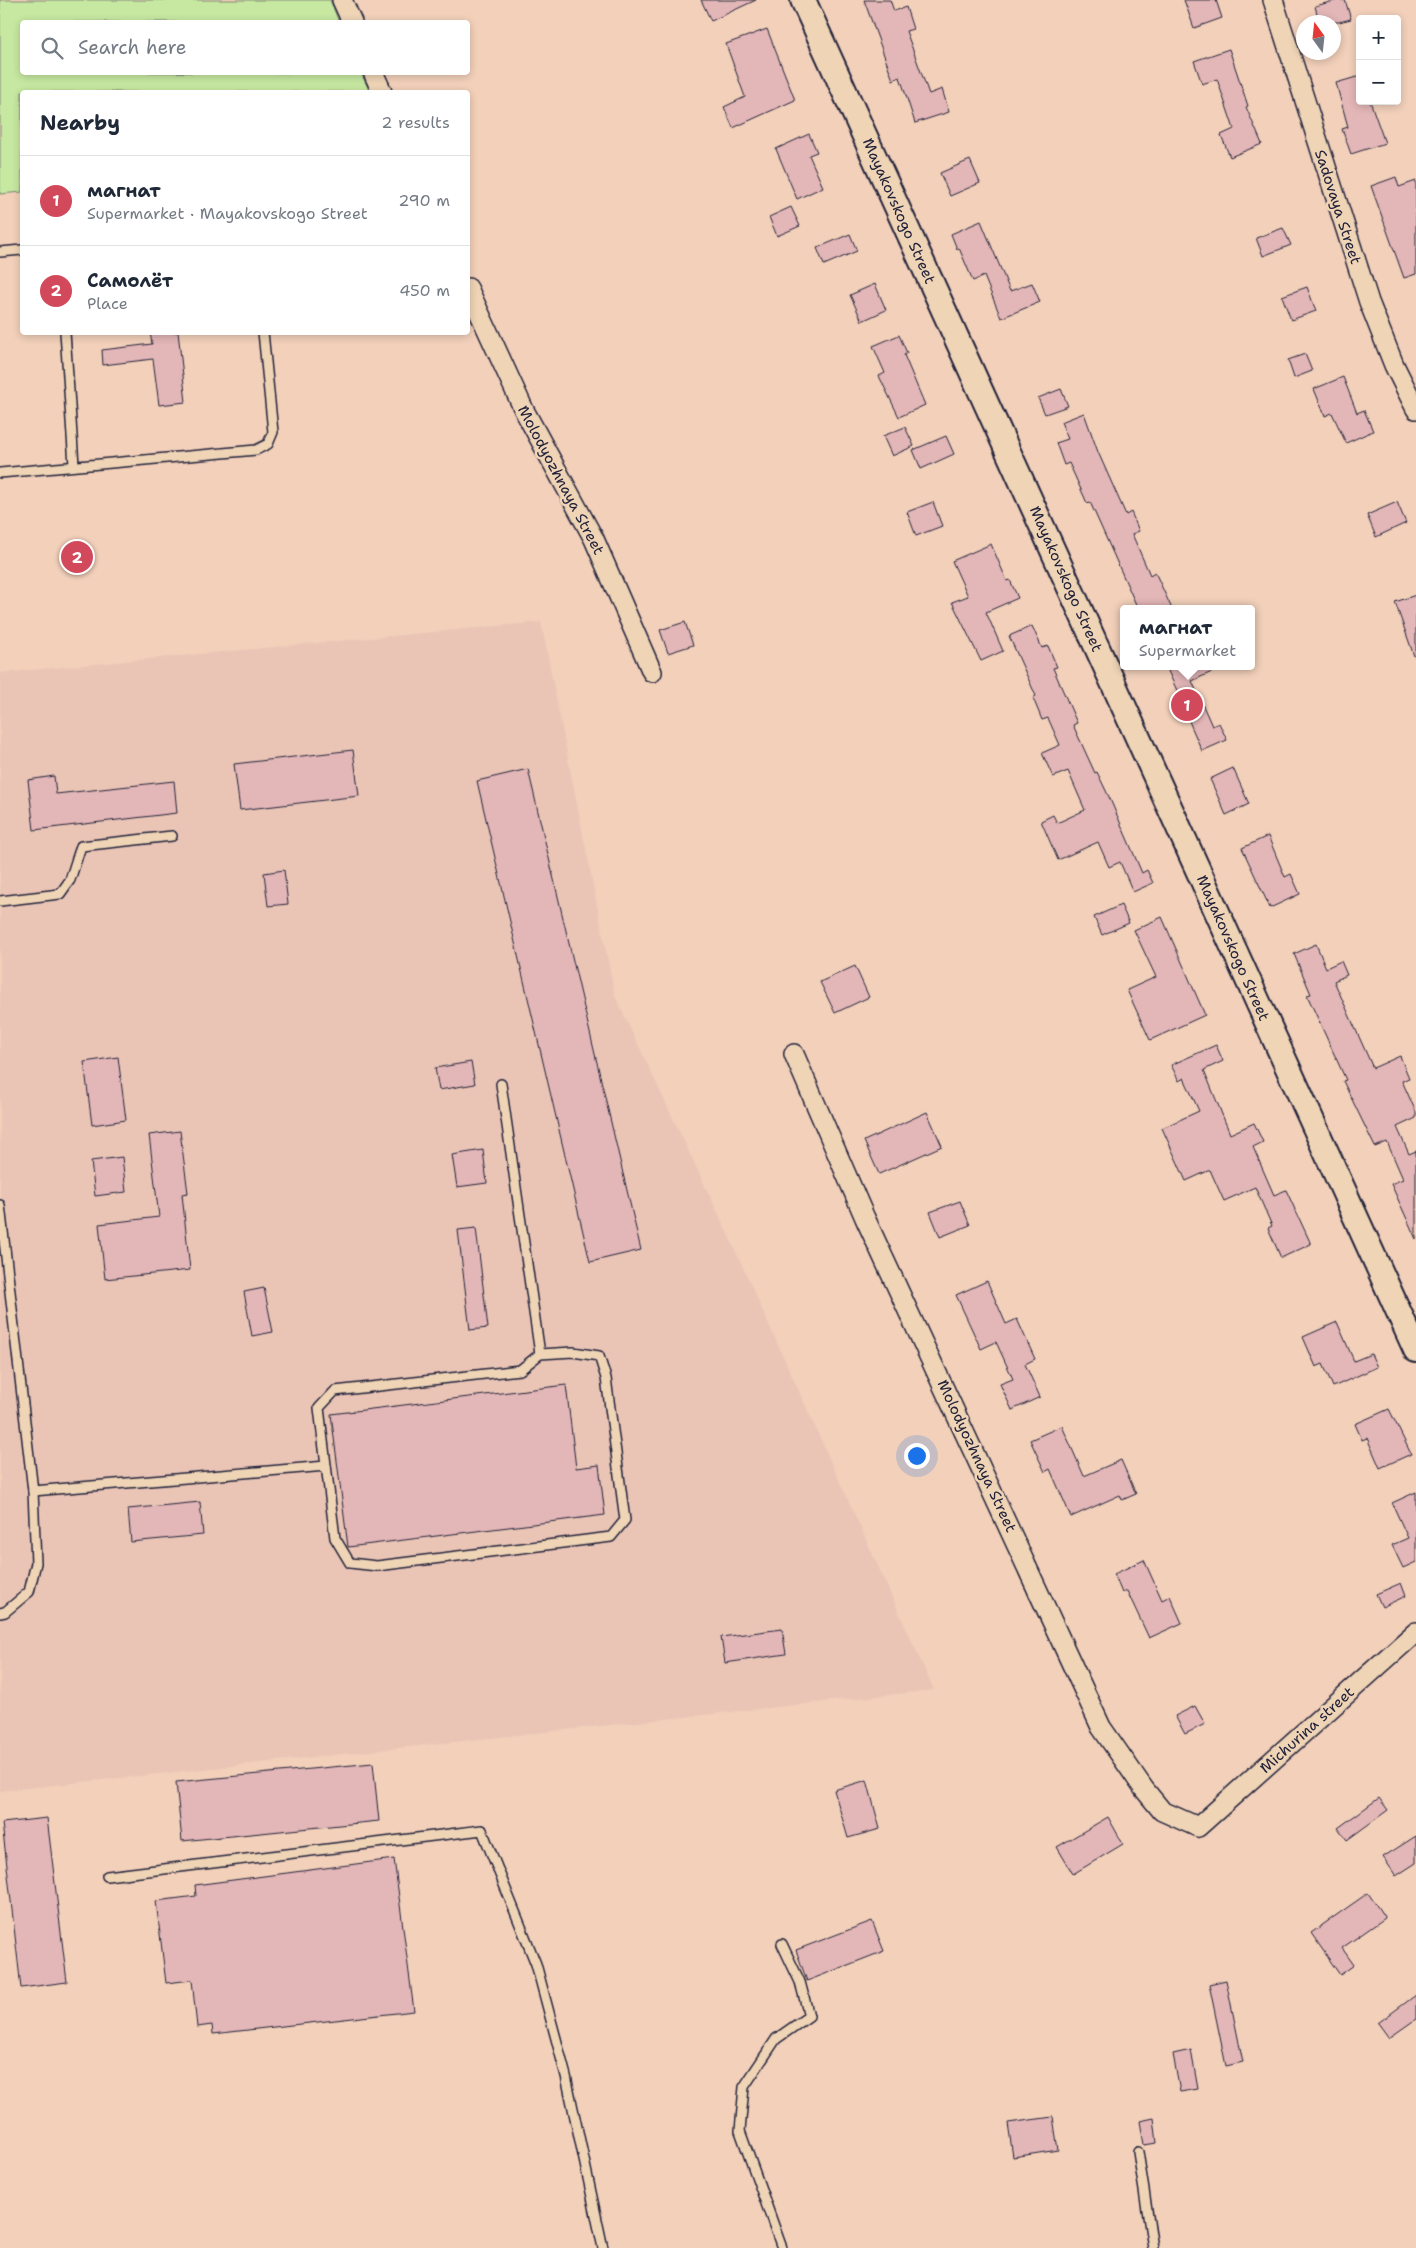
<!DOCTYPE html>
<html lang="en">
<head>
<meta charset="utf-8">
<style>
	:root { --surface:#fff; --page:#f6f6f7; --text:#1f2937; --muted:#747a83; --line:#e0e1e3; --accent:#d1495b }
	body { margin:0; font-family:"Shantell Sans",sans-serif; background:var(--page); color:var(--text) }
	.controls { position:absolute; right:15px; top:15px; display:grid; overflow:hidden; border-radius:5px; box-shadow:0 2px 8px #0003 }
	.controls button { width:45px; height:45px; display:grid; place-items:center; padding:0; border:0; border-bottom:1px solid var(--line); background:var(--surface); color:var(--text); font:25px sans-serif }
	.compass { position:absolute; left:1296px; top:15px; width:45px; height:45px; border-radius:50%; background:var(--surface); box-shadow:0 2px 8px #0003; rotate:345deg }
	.you { position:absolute; left:916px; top:1455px; width:18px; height:18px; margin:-12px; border:4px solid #fff; border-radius:50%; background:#1a73e8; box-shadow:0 0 0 8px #1a73e833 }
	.badge { display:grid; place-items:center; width:32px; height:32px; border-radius:50%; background:var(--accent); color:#fff; font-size:16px; font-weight:700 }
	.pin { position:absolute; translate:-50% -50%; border:2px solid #fff; box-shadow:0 1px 5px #0006 }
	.popup { position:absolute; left:1120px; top:605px; width:135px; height:65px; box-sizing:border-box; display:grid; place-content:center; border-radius:5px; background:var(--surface); filter:drop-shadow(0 1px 4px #0005); font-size:16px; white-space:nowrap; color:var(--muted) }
	.popup b { font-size:19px; color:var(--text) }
	.popup::after { content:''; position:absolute; left:50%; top:100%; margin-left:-10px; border:10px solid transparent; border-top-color:var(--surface) }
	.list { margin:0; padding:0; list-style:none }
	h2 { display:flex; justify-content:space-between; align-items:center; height:65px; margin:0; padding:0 20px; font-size:21px }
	h2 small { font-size:16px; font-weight:400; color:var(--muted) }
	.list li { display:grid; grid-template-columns:32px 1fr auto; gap:15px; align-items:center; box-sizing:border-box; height:90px; padding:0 20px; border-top:1px solid var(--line) }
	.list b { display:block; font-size:19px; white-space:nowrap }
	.list p { margin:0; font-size:16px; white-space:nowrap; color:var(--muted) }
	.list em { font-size:16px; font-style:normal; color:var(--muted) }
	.icon { flex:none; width:28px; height:28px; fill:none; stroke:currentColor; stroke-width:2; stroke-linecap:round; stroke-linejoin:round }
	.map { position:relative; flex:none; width:1416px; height:2248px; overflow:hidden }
	.search { position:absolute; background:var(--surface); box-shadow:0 2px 8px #0003; left:20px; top:20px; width:450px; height:55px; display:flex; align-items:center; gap:12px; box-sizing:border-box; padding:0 18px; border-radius:5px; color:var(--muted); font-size:19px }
	.panel { position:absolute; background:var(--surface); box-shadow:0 2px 8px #0003; left:20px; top:90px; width:450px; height:245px; border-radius:5px }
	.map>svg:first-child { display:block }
	.built { fill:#eac5b6 }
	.green { fill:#c6e8a1; stroke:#74856e }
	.building { fill:#e3b6b7; stroke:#22223b }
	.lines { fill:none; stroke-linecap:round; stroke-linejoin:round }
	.service-casing { stroke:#22223b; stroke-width:12 }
	.minor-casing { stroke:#22223b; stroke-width:22 }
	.tertiary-casing { stroke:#22223b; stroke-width:28 }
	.service { stroke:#efd4b6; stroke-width:9 }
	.minor { stroke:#efd4b6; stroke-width:19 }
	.tertiary { stroke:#efd4b6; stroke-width:24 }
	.labels { text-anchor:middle; stroke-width:5; stroke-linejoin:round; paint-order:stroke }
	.street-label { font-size:15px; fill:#22223b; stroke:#efd4b6 }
</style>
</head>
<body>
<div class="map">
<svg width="1416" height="2248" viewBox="0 0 1416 2248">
	<rect width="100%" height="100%" fill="#f2d0ba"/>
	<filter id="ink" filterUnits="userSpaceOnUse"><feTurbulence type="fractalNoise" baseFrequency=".02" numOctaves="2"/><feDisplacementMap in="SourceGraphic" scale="10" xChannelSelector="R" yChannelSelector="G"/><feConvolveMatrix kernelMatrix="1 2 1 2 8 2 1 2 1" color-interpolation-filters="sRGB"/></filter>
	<g filter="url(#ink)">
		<path class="built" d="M541,622L615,996L726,1230L934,1690L0,1791V673Z"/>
		<path class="green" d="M0,0H330L339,22H22V72L361,73L370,92H22V192L0,194Z"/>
		<g class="building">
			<path d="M701,0H756L711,21Z"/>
			<path d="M864,0H890L894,11L906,7L913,29L906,31L929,94L942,89L949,112L915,123L900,77L893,80Z"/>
			<path d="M1184,0H1216L1222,18L1194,28Z"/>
			<path d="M1338,0H1345L1351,19L1339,22H1319L1315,6Z"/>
			<path d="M767,29L795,100L733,128L724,107L745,97L726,44Z"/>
			<path d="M1229,49L1248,106L1246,107L1262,144L1230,157L1221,135L1234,129L1217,79L1202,84L1194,61Z"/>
			<path d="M1360,76V101H1370L1385,143L1351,154L1342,129L1348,127L1336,83Z"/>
			<path d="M809,134L817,152L809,155L823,187L797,199L776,149Z"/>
			<path d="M970,160L980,183L950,196L940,173Z"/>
			<path d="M1396,177L1399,187L1416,181V274L1404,278L1371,186Z"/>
			<path d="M791,207L800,226L777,236L769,217Z"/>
			<path d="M981,221L1010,291L1032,283L1040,302L1001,318L984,276L973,281L959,248L957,249L951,234Z"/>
			<path d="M1283,228L1291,245L1263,256L1256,238Z"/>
			<path d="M850,234L857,251L824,265L817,248Z"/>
			<path d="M875,284L886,310L862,321L850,295Z"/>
			<path d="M1307,287L1316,311L1291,320L1282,296Z"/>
			<path d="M150,332H178L186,402L159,405L153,359L103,365L102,350L152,344Z"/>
			<path d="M899,335L907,353L904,355L925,405L899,417L879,376L885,373L873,346Z"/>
			<path d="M1305,354L1312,371L1294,378L1288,360Z"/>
			<path d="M1343,377L1357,413L1364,410L1373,431L1346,443L1332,413L1325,416L1314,389Z"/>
			<path d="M1061,389L1068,406L1045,414L1038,398Z"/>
			<path d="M1084,413L1098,452L1126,515L1131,512L1139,531L1132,534L1150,575L1155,572L1172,609H1138L1090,502L1087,503L1069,463L1064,465L1056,443L1068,439L1061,422Z"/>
			<path d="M905,427L914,446L892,456L883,436Z"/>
			<path d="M946,436L954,454L921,469L913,450Z"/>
			<path d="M933,502L942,526L916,536L907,512Z"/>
			<path d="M1397,502L1406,523L1376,537L1367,515Z"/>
			<path d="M991,544L1007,581L1010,580L1018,598L986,612L1003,651L981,661L952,602L968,596L952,561Z"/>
			<path d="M1416,595V656H1414L1395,602Z"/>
			<path d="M685,622L693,645L668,653L660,630Z"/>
			<path d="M1032,626L1042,648L1048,646L1057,667L1053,668L1077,723L1073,725L1095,773L1097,772L1110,799L1142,873L1147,870L1153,883L1133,892L1120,862L1109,867L1098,842L1058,860L1041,821L1053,815L1057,823L1085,810L1068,771L1053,777L1042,753L1060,745L1048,718L1042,720L1033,698L1036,696L1009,636Z"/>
			<path d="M1179,666H1225L1192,681L1212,726L1219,723L1227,740L1202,751L1185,712L1180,715L1173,700L1180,697L1168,671Z"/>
			<path d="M353,750L359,796L240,810L234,764Z"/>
			<path d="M1233,768L1249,804L1226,815L1210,779Z"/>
			<path d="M528,769L641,1250L590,1262L477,781Z"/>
			<path d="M54,776L56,794L174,781L177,813L34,830L28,780Z"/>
			<path d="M1268,836L1285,877L1291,874L1300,894L1270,908L1242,848Z"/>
			<path d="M284,870L288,904L268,906L264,873Z"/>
			<path d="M1121,905L1129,923L1102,935L1094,917Z"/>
			<path d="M1162,917L1205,1015L1150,1040L1127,990L1156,977L1134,930Z"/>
			<path d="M1316,944L1326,968L1341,961L1347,975L1334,981L1373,1068L1400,1056L1409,1078L1402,1081L1416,1112V1118L1397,1127L1409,1154L1416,1151V1239L1391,1184L1403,1179L1387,1142L1375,1147L1343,1081L1346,1080L1307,995L1311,994L1294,954Z"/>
			<path d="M855,966L869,997L835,1013L820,982Z"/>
			<path d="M1216,1045L1223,1061L1204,1070L1230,1134L1254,1123L1263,1142L1253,1147L1274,1195L1286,1190L1311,1244L1281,1258L1268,1228L1272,1226L1255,1187L1224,1201L1210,1170L1186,1181L1162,1128L1199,1111L1184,1078L1179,1081L1171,1065Z"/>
			<path d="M118,1057L126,1120L92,1125L84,1062Z"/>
			<path d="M471,1062L475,1084L439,1090L435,1068Z"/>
			<path d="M927,1112L942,1146L879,1174L864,1141Z"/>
			<path d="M180,1131L188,1193L182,1194L190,1270L105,1279L99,1224L159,1217L149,1135Z"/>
			<path d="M483,1150L487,1183L457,1187L452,1155Z"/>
			<path d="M122,1157L126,1192L95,1196L91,1161Z"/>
			<path d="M960,1201L970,1225L940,1237L930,1212Z"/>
			<path d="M476,1228L488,1328L470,1330L458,1230Z"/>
			<path d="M987,1281L1006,1324L1017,1319L1035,1359L1025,1364L1040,1397L1012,1410L1000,1384L1013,1379L996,1342L981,1349L956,1295Z"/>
			<path d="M264,1288L273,1332L252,1336L244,1292Z"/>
			<path d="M1337,1322L1354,1361L1371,1354L1377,1367L1333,1387L1323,1364L1316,1367L1303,1337Z"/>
			<path d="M566,1385L576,1468L599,1465L605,1515L348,1547L331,1414Z"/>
			<path d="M1389,1409L1411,1454L1380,1468L1367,1438L1362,1440L1355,1424Z"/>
			<path d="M1062,1426L1084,1476L1121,1460L1136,1494L1122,1500L1120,1495L1071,1517L1050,1469L1045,1472L1030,1440Z"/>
			<path d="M1416,1492V1562L1403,1568L1392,1545L1408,1538L1392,1503Z"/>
			<path d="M200,1502L203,1535L131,1542L128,1509Z"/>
			<path d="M1144,1560L1162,1600L1170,1596L1182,1623L1149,1638L1127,1591L1122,1593L1114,1574Z"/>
			<path d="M1401,1583L1406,1596L1382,1607L1376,1594Z"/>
			<path d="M782,1629L786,1654L725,1663L721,1637Z"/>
			<path d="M1195,1706L1205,1724L1185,1734L1175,1716Z"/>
			<path d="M373,1763L379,1821L182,1841L176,1782Z"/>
			<path d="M867,1780L880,1829L848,1838L834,1790Z"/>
			<path d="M1379,1798L1388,1810L1347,1840L1338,1828Z"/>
			<path d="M1108,1817L1123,1844L1073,1874L1057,1847Z"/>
			<path d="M47,1818L67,1982L21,1988L2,1823Z"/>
			<path d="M1416,1836V1863L1396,1876L1383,1857Z"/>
			<path d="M394,1859L414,2011L213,2034L212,2025L197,2027L192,1980L166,1983L156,1901L196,1896L195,1885Z"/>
			<path d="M1368,1893L1385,1918L1342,1948L1354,1965L1340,1975L1311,1933Z"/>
			<path d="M872,1921L884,1951L807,1981L796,1950Z"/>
			<path d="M1226,1980L1243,2062L1226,2066L1209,1984Z"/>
			<path d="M1416,1995V2019L1389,2038L1378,2023Z"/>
			<path d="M1191,2050L1198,2089L1180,2092L1173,2054Z"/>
			<path d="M1053,2117L1058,2150L1013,2157L1008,2123Z"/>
			<path d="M1154,2118L1157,2143L1144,2145L1140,2121Z"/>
		</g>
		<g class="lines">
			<g class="service-casing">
				<g id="service">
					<path d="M0,252L22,250"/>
					<path d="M65,332L74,465"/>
					<path d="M0,473L256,450L268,444L273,432L263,332"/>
					<path d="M0,901L60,894L70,880L81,846L172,836"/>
					<path d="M501,1084L540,1354"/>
					<path d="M0,1205L33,1491L36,1563L29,1592L5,1612L0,1613"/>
					<path d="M573,1352L599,1356L606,1378L625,1520L611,1537L377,1566L350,1563L335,1538L319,1408L335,1391L520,1370L540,1354Z"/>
					<path d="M33,1491L326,1466"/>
					<path d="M107,1876L482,1830L536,1964L566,2076L603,2248"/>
					<path d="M1138,2152L1153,2248"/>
					<path d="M782,2248L740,2131L744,2087L776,2039L809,2016L800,1982L782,1944"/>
				</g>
			</g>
			<g class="minor-casing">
				<g id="minor">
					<path d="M342,0L352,22"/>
					<path d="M1273,0L1369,302L1394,365L1416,409"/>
					<path d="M373,72L382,92"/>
					<path d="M468,288L524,410L594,539L652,672"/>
					<path d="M794,1054L865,1218L1101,1727L1144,1789L1162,1811L1198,1827L1416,1632"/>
				</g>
			</g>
			<g class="tertiary-casing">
				<path id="tertiary" d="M803,0L1416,1350"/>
			</g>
			<use href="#service" class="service"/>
			<use href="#minor" class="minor"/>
			<use href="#tertiary" class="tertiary"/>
		</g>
	</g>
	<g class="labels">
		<g class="street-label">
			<text transform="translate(1338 207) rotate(72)" y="5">Sadovaya Street</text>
			<text transform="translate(899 211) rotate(66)" y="5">Mayakovskogo Street</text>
			<text transform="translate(561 480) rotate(62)" y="5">Molodyozhnaya Street</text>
			<text transform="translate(1066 579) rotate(66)" y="5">Mayakovskogo Street</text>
			<text transform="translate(1233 948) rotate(66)" y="5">Mayakovskogo Street</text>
			<text transform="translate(977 1456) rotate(65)" y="5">Molodyozhnaya Street</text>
			<text transform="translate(1307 1730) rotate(-42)" y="5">Michurina street</text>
		</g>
	</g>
</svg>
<div class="controls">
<button>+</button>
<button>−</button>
</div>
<svg class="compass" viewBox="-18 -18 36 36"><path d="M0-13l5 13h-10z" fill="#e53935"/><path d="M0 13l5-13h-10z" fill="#747a83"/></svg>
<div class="you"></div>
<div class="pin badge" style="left:1187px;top:705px">1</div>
<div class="popup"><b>магнат</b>Supermarket</div>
<div class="pin badge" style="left:77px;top:557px">2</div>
<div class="search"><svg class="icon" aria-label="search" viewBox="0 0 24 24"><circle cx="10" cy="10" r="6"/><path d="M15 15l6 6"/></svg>Search here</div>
<section class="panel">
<h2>Nearby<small>2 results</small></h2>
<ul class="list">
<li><span class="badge">1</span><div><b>магнат</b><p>Supermarket · Mayakovskogo Street</p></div><em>290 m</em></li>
<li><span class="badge">2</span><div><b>Самолёт</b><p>Place</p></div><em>450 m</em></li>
</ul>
</section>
</div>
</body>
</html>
